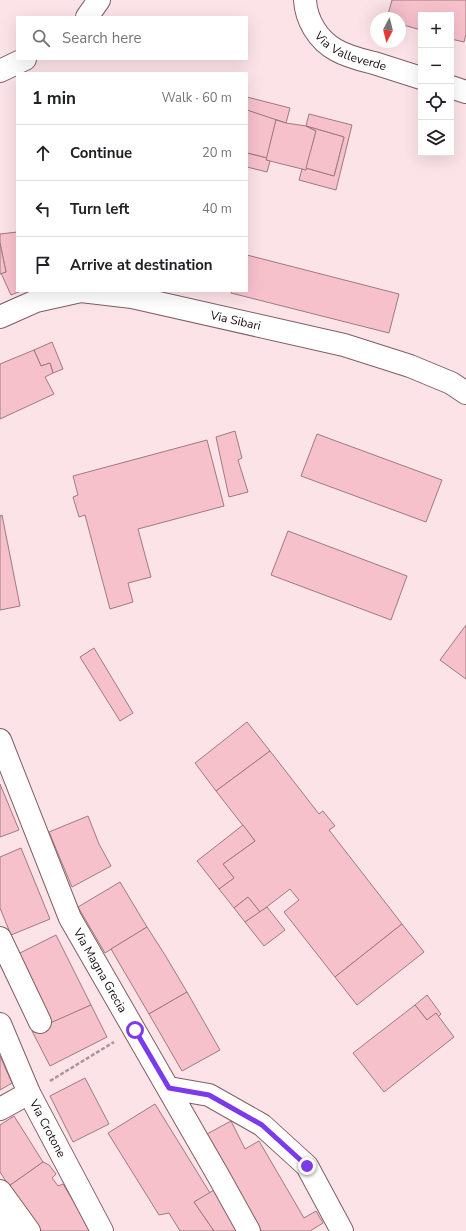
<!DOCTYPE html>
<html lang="en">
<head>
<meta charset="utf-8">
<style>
	:root { --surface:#fff; --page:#f2f2f2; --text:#202124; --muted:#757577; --line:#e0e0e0 }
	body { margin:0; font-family:"Nunito Sans",sans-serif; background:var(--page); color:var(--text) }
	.controls { position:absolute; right:12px; top:12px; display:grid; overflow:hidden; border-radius:0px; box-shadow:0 4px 16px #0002 }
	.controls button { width:36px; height:36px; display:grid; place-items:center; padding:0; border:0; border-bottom:1px solid var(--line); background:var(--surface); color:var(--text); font:20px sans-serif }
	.compass { position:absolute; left:370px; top:12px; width:36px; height:36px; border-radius:50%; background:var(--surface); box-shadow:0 4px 16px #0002; rotate:187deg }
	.stop { position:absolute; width:12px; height:12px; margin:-9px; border:3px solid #7c3aed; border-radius:50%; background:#fff }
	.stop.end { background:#7c3aed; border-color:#fff; box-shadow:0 1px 4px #0008 }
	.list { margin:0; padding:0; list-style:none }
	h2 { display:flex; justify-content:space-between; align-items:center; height:52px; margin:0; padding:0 16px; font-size:17px }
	h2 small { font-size:13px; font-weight:400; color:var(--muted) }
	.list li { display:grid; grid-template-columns:26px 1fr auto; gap:12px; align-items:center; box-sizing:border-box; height:56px; padding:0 16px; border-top:1px solid var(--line) }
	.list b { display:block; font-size:15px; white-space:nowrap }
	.list em { font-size:13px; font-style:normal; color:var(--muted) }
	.icon { flex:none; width:22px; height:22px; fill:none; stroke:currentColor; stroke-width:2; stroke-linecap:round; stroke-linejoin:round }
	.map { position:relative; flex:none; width:466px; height:1231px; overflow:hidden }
	.search { position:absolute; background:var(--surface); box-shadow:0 4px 16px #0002; left:16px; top:16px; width:232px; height:44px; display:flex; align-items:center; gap:10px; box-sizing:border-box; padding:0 14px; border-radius:0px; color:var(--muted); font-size:15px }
	.panel { position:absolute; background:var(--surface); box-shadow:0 4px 16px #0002; left:16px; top:72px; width:232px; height:220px; border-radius:0px }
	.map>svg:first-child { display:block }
	.building { fill:#f7c1cc; stroke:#9e7a81 }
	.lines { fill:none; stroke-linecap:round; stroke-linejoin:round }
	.minor-casing { stroke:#805e65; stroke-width:24 }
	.tertiary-casing { stroke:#805e65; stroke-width:24 }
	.path { stroke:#aa959a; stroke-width:2.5; stroke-dasharray:4 2; stroke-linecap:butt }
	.minor { stroke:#fff; stroke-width:22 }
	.tertiary { stroke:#fff; stroke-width:22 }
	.route { stroke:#7c3aed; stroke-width:5 }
	.labels { text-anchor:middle; stroke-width:3; stroke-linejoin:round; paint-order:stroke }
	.street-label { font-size:12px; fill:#180b0e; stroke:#fef5f7 }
</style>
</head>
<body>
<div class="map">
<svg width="466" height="1231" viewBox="0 0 466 1231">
	<rect width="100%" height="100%" fill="#fce3e8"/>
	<g class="building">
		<path d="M392,0H466V34L464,42L451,39V15H421V30L400,24V18H387Z"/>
		<path d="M247,97L290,108L286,123L247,111Z"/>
		<path d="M247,110L286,123L276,120L267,158L247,153Z"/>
		<path d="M309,114L352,125L336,190L299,180L302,169L306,170V168L334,176L344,137L306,126Z"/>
		<path d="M276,120L286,123L306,126L316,131L306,170L266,160Z"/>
		<path d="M306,126L344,137L334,176L306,168L316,131Z"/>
		<path d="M247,153L267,158L266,160L270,161L267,172L247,167Z"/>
		<path d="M17,232V291H21L11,295L1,273L6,272L0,243V234Z"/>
		<path d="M0,243L6,272L0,274Z"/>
		<path d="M247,255L399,294L389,333L231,293L232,291H247Z"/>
		<path d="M52,342L63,369L53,373L50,363L41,366L34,350Z"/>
		<path d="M34,350L41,366L50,363L53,373L45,377L54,394L0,419V364Z"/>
		<path d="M235,431L242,458L238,460L248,492L229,497L216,437Z"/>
		<path d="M317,434L442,480L426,522L301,476Z"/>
		<path d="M207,440L224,506L138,529L151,577L128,583L133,602L110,609L85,515L79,517L73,497L78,495L73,476Z"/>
		<path d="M2,515L20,606L0,610V516Z"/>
		<path d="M288,531L407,576L391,620L271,575Z"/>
		<path d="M466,625V679L440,660Z"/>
		<path d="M94,648L133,713L120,721L80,657Z"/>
		<path d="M247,722L270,751L216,791L195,763Z"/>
		<path d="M270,751L319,814L323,811L335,826L329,830L402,924L335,977L284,912L299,900L290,889L260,912L248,897L234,908L219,889L234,878L223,864L255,841L216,791Z"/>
		<path d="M0,784L19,830L0,837Z"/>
		<path d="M88,816L99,844L111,866L72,887L49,832Z"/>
		<path d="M243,825L255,841L223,864L234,878L219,889L197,861Z"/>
		<path d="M21,848L50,919L11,935L0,908V857Z"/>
		<path d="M120,882L147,927L105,953L78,907Z"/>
		<path d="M248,897L260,912L245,922L234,908Z"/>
		<path d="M267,907L285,930L264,946L245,922Z"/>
		<path d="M402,924L424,952L357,1005L335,977Z"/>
		<path d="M147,927L165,955L187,992L149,1014L111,949Z"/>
		<path d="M56,935L91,1005L52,1023L18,954Z"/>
		<path d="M187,992L220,1050L182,1071L149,1014Z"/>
		<path d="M427,995L441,1014L438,1017L436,1013L427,1020L415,1005Z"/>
		<path d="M91,1005L107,1037L50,1066L32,1031Z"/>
		<path d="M415,1005L427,1020L436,1013L454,1037L384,1092L353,1053Z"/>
		<path d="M0,1056L12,1083L0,1090Z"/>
		<path d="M85,1078L109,1124L73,1142L50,1096Z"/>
		<path d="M155,1104L210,1193L194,1202L214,1231H180L169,1213L159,1215L108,1133Z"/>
		<path d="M14,1116L43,1162L9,1186L0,1172V1125Z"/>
		<path d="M231,1121L245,1149L259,1141L304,1218L316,1211L323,1223L310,1231H261L207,1134Z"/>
		<path d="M43,1162L49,1165L56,1174L52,1178L58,1186L63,1184L91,1231H40L41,1230L25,1207L9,1186Z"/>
		<path d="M214,1190L240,1231H214L194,1202Z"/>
	</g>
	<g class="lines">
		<g class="minor-casing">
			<g id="minor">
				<path id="s1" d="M305,0C306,20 318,40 336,50C348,57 362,60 374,63C390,68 405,73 421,78"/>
				<path d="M87,17L99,0"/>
				<path d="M0,71L25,59"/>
				<path d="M451,87L466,92"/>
				<path id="s2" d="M0,740L70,918L219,1177L249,1231"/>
				<path d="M0,938L40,1022"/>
				<path id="s3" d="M0,1024L29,1093L102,1231"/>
				<path d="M169,1088L209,1095L262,1125L307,1166L342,1231"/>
				<path d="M0,1109L29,1093"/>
				<path d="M0,1191L29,1231"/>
				<path d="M0,1219L8,1231"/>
			</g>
		</g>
		<g class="tertiary-casing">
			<g id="tertiary">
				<path id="s4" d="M0,317L36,301L81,291L132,297L344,345L410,366L451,383L466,393"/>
			</g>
		</g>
		<path class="path" d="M50,1081L114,1042"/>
		<use href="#minor" class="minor"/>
		<use href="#tertiary" class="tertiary"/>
	</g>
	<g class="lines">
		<path class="route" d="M135,1030L169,1088L209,1095L262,1125L307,1166"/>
	</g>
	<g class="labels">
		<g class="street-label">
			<text dy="4" stroke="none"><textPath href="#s1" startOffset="75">Via Valleverde</textPath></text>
			<text dy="4" stroke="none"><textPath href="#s4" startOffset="243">Via Sibari</textPath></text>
			<text dy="4" stroke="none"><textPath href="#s2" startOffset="252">Via Magna Grecia</textPath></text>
			<text dy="4" stroke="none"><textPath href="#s3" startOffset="115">Via Crotone</textPath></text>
		</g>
	</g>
</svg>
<div class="controls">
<button>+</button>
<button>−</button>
<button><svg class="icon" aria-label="locate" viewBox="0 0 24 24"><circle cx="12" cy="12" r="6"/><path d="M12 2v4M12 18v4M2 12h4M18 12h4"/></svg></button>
<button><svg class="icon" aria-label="layers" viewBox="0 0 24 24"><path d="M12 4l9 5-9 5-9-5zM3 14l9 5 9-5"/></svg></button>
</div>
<svg class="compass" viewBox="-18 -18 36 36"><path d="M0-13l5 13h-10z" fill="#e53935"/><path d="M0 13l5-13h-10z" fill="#757577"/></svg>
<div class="stop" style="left:135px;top:1030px"></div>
<div class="stop end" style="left:307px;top:1166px"></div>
<div class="search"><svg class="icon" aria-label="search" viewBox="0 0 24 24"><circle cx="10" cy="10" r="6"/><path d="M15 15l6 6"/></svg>Search here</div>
<section class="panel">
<h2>1 min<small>Walk · 60 m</small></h2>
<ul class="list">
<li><svg class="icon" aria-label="ahead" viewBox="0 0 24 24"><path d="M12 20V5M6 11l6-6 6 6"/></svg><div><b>Continue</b></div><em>20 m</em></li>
<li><svg class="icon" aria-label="left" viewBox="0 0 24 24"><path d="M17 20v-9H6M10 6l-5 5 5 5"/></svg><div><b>Turn left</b></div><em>40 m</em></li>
<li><svg class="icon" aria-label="arrive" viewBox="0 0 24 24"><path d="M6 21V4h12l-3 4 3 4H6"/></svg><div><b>Arrive at destination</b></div></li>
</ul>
</section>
</div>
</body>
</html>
